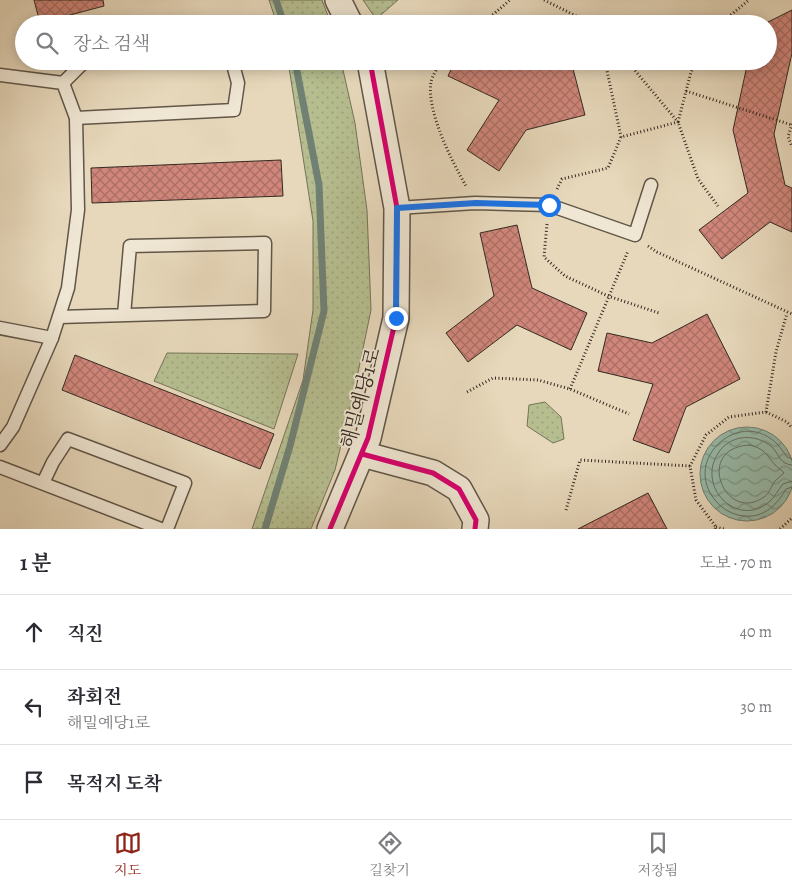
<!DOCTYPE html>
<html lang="ko">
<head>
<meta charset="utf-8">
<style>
	:root { --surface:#fff; --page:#f2f2f3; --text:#2b2b33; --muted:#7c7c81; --line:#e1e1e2; --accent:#8f2418 }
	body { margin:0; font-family:Alegreya,"Noto Serif KR",serif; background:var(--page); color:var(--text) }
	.stop { position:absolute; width:15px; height:15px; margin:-11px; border:4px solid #1a73e8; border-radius:50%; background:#fff }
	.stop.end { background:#1a73e8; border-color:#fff; box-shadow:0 1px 5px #0008 }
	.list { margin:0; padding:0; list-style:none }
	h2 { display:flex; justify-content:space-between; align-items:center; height:65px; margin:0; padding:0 20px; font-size:21px }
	h2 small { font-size:16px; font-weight:400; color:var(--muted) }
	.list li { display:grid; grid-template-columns:32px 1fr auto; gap:15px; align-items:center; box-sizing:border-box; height:75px; padding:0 20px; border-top:1px solid var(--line) }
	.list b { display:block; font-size:19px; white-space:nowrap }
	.list p { margin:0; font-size:16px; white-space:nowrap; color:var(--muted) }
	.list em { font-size:16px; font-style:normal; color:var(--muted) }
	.icon { flex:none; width:28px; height:28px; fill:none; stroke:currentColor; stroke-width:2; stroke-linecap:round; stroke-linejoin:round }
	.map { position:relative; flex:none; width:792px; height:529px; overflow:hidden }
	.search { position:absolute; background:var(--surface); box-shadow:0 2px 12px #0003; left:15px; right:15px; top:15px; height:55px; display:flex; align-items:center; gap:12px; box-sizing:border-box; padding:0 18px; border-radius:28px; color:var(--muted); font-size:19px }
	.sheet { height:290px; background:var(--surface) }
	nav { display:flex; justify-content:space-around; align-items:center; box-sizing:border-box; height:70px; border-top:1px solid var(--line); background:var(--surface); font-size:14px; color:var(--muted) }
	nav a { display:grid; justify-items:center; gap:2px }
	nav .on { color:var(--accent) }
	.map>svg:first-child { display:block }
	.park { fill:url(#park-dots); stroke:#757459 }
	.water { fill:url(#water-waves); stroke:#708174 }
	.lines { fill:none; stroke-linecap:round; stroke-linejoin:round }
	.shore { stroke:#667266; stroke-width:1 }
	.stream { stroke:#708174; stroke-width:7 }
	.building { fill:url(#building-cross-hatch); stroke:#342a22 }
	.service-casing { stroke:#615648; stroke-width:15 }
	.minor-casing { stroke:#615648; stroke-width:28 }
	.path { stroke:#342a22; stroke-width:3; stroke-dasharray:1 2.5; stroke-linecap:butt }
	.service { stroke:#efe6d3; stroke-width:12 }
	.minor { stroke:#efe6d3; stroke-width:25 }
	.cycleway-casing { stroke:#efe6d3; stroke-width:8 }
	.cycleway { stroke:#d6006c; stroke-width:5 }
	.route { stroke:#1a73e8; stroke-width:6 }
	.labels { text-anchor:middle; stroke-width:4; stroke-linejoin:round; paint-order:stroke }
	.street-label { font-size:20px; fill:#342a22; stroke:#efe6d3 }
</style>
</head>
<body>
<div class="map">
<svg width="792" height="529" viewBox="0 0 792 529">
	<defs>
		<pattern id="park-dots" width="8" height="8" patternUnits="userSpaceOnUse" patternTransform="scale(1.25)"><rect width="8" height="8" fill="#b6be90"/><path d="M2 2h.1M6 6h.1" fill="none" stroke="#9da37c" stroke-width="1.8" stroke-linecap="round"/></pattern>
		<pattern id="water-waves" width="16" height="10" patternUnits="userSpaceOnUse" patternTransform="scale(1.25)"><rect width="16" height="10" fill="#98bbaa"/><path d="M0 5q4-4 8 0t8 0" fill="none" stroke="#7d988a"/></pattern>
		<pattern id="building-cross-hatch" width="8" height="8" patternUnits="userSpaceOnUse" patternTransform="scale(1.25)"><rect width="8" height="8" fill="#d0867a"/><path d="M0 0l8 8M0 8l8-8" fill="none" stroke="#aa6e64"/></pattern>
	</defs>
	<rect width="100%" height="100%" fill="#e7d8bb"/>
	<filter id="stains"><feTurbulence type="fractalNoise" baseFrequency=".004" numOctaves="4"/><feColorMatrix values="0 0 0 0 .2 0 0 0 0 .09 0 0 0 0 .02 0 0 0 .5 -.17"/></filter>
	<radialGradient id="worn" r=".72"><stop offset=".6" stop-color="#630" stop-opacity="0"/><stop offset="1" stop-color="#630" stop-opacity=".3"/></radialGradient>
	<g class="park">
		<path d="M269,0H322L331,24H277Z"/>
		<path d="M363,0H398L376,19Z"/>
		<path d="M288,61H341L355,123L367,210L371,310L355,387L335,470L311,529H252L303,380L313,310V221Z"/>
		<path d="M167,353L298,354L274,429L154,381Z"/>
		<path d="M545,402L561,417L564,439L553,443L527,426L529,405Z"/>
	</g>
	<circle class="water" cx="747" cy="474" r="47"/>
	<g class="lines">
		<g class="shore">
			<path d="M750,445C765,449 766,454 775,465C778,468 782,470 784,473C781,476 778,478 775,481C771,486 770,493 764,497C725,525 693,447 750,445Z"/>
			<path d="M792,459L787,457C784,453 781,448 778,445C742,406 681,458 715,500C722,509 733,515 744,516C764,518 777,505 786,489L792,487"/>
			<path d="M792,465C780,464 780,456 773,448C765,440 752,436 741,438C733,439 723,445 719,452C695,486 737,529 769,502C775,497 778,490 783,484L792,481"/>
		</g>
		<g class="stream">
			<path d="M276,0L284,24"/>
			<path d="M265,529L290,446L324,311L319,185L295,61"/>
		</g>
	</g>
	<g class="building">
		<path d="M34,0H103L104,6L40,23Z"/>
		<path d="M792,10V53L774,134L785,185L792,188V232L770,222L722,259L699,230L748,193L733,130L748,61H768V22Z"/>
		<path d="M455,61H571L585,115L526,130L499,171L467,150L499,100L448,76Z"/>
		<path d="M281,160L283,196L92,203L91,168Z"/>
		<path d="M517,225L532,288L587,313L571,350L517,325L468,362L446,333L494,296L480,233Z"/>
		<path d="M707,314L740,379L686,407L669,453L633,440L653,384L598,371L607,333L652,343Z"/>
		<path d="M75,355L274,434L260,469L62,390Z"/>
		<path d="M648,493L667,529H578Z"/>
	</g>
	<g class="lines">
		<g class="service-casing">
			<g id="service">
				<path d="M219,24H222"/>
				<path d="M0,75L63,83L76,118L78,210L68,288L52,338L13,427L0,445"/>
				<path d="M63,83L82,64L91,61"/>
				<path d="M76,118L234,110L238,83L232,61"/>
				<path d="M397,208L475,203L549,205L635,235L651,185"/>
				<path d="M59,317L264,311L265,243L130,246L124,315"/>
				<path d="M0,328L52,338"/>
				<path d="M0,467L161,529"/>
				<path d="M43,483L53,462L68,439L185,483L167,529"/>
			</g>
		</g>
		<g class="minor-casing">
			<g id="minor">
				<path d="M338,0L350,24"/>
				<path d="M362,454L433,473L459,489L476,520L475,529"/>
				<path d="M330,529L368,438L396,318L397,208L370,61"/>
			</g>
		</g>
		<g class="path">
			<path d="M544,0L592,24"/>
			<path d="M482,24L510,0"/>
			<path d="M697,24L721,23"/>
			<path d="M720,24L749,0"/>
			<path d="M441,61C438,67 432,76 431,82C426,110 452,162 466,186"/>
			<path d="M605,61L621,137"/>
			<path d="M697,61L691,72L678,122L698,179L718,206"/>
			<path d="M686,91L792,125"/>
			<path d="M792,124L788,137L792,147"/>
			<path d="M557,189L562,179L608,168L621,137L678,122L627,61"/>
			<path d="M547,224L544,257L565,276L608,296L659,313"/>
			<path d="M648,246L657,252L792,314"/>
			<path d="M570,389L628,251"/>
			<path d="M467,392L493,378L538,380L570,389L629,414"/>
			<path d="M766,412L787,422L792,428"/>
			<path d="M566,510L580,460L690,466"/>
			<path d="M716,527L724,529"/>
			<path d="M715,529L716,527L696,500L690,466L706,435L729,417L766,412L776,352L787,313"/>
			<path d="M780,529L792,518"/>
		</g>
		<use href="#service" class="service"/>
		<use href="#minor" class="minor"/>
		<g class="cycleway-casing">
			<g id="cycleway">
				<path d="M362,454L433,473L459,489L476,520L475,529"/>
				<path d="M330,529L368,438L396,318L397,208L370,61"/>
			</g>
		</g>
		<use href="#cycleway" class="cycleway"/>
	</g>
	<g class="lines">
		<path class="route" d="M396,318L397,208L476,203L549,205"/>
	</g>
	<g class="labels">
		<g class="street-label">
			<text transform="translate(360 398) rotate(-75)" y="7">해밀예당1로</text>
		</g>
	</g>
	<rect width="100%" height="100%" filter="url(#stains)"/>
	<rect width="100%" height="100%" fill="url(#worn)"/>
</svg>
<div class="stop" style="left:549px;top:205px"></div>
<div class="stop end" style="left:396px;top:318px"></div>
<div class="search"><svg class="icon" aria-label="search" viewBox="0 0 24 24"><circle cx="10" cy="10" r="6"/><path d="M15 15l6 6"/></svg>장소 검색</div>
</div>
<section class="sheet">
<h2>1 분<small>도보 · 70 m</small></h2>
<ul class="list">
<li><svg class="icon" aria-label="ahead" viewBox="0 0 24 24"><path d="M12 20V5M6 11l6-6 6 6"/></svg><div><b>직진</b></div><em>40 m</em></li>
<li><svg class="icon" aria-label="left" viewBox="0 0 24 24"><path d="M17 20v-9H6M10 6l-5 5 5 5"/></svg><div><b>좌회전</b><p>해밀예당1로</p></div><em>30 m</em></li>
<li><svg class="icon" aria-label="arrive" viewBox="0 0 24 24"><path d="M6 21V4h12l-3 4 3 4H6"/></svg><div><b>목적지 도착</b></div></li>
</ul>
</section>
<nav>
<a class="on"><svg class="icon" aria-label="map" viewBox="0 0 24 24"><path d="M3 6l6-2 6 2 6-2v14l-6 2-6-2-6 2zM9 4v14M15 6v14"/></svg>지도</a>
<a><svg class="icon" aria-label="directions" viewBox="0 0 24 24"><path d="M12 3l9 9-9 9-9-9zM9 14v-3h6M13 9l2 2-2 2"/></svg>길찾기</a>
<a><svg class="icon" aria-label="saved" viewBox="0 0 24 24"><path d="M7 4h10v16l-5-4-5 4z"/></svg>저장됨</a>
</nav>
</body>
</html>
